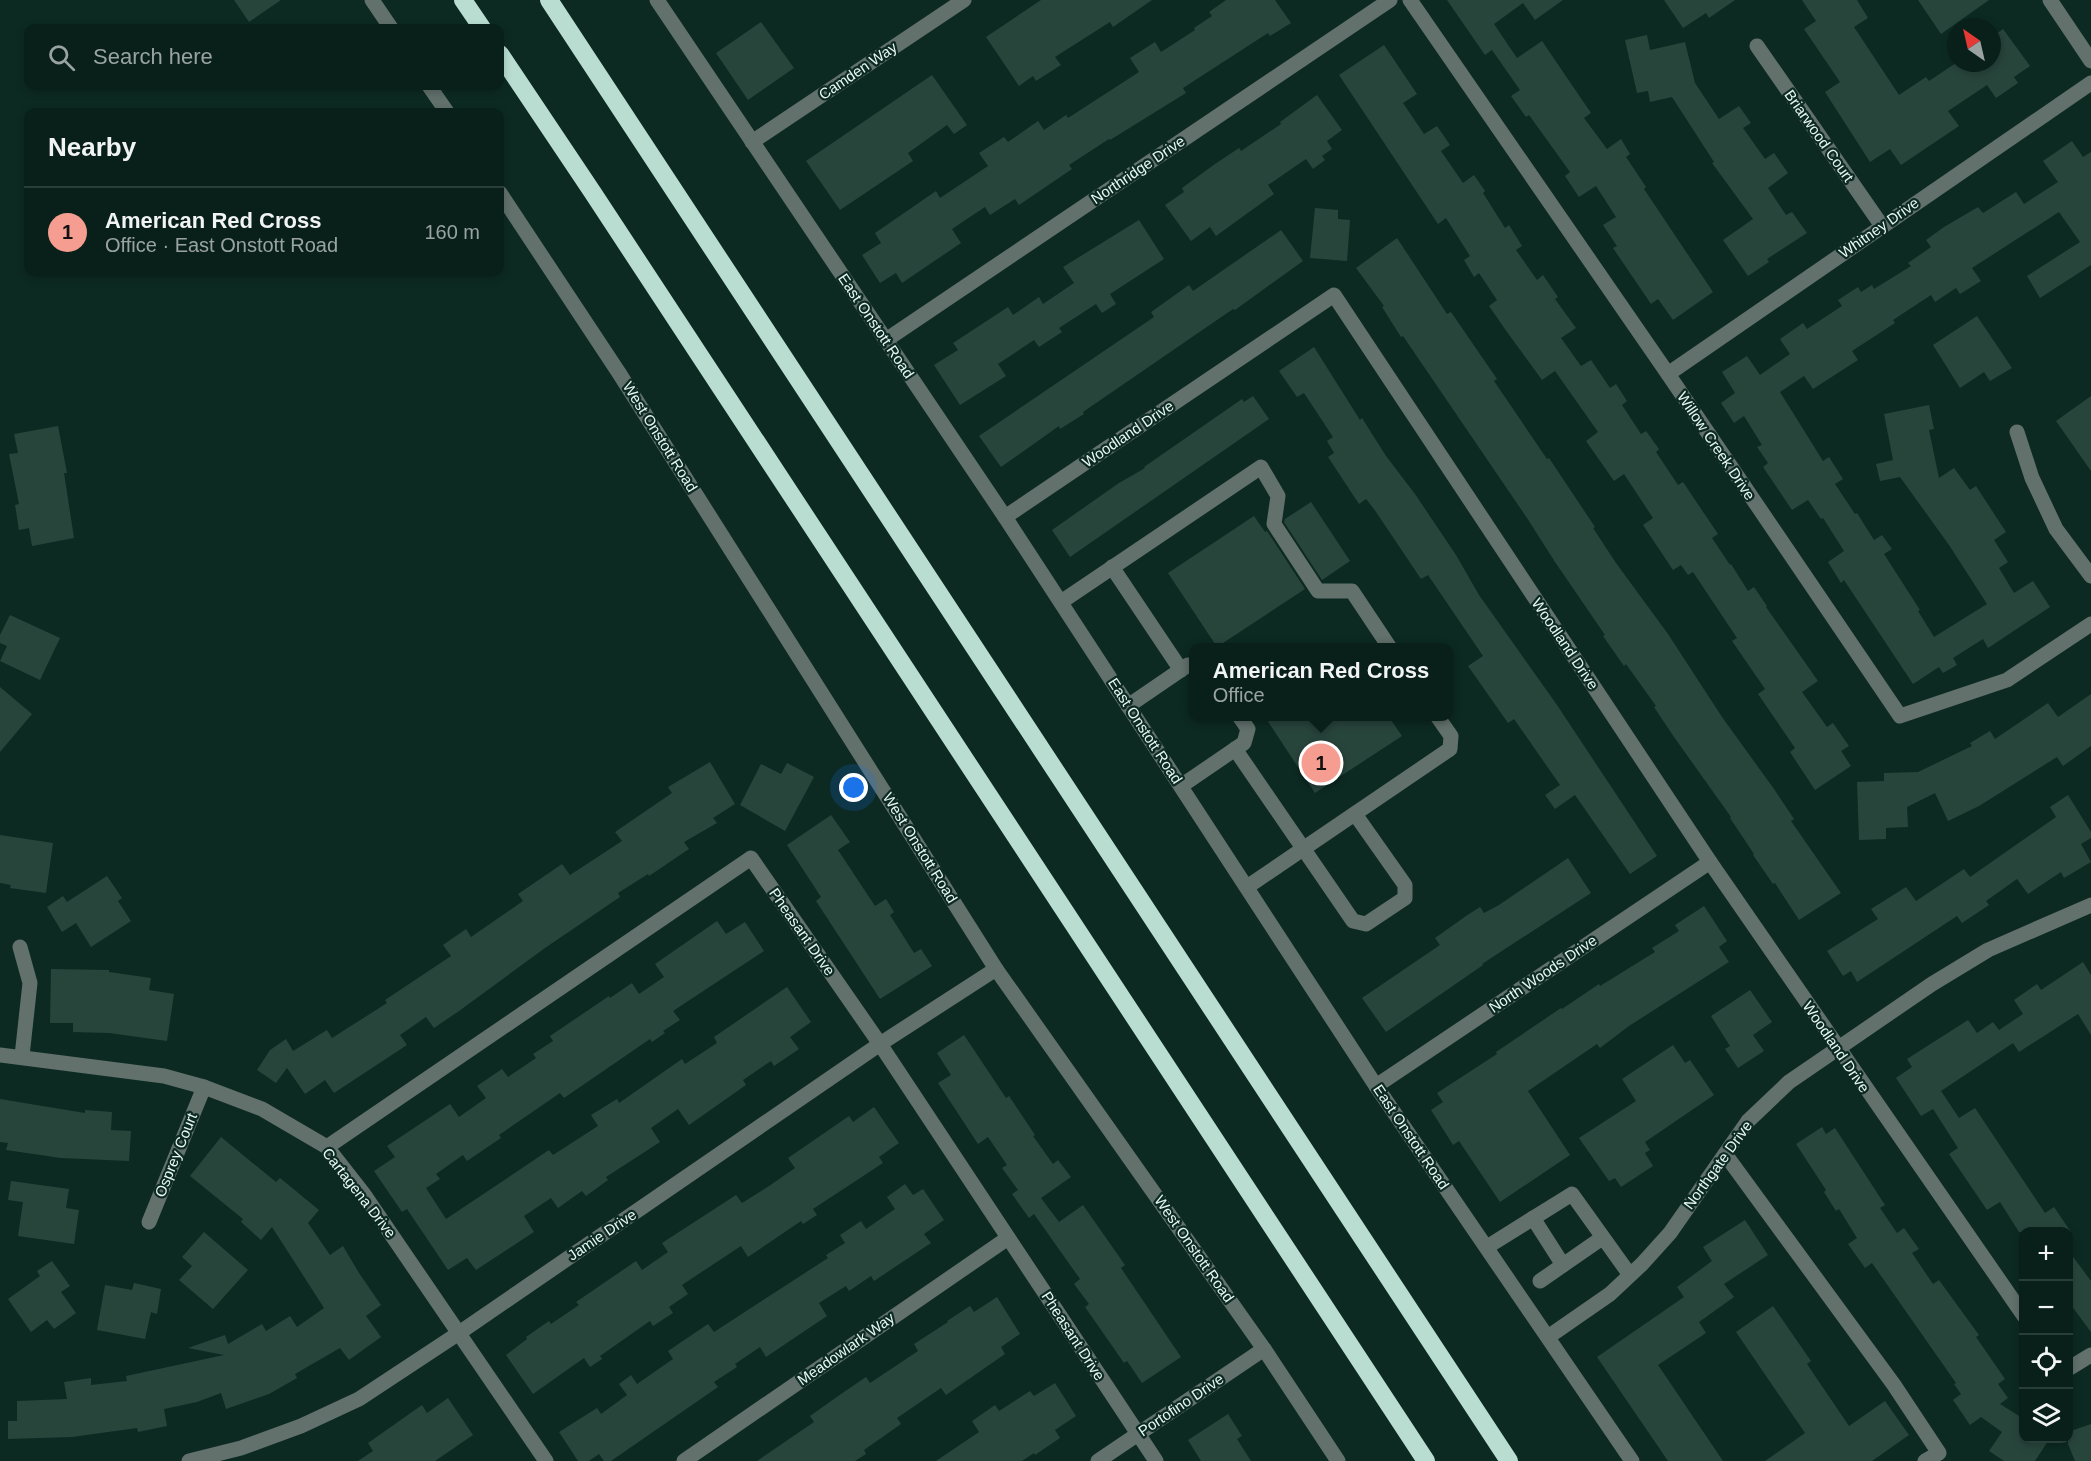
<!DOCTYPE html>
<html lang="en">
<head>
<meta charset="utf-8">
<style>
	:root { --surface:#09201a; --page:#122823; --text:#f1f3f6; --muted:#99a3a2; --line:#293e39; --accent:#f59d90 }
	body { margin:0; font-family:Helvetica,sans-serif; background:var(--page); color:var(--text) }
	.controls { position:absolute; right:18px; bottom:18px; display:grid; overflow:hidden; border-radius:12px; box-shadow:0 3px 9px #0003 }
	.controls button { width:54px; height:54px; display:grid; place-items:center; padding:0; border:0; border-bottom:2px solid var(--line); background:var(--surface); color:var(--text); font:30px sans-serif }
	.compass { position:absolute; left:1947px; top:18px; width:54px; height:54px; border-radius:50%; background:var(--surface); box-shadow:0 3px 9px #0003; rotate:326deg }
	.you { position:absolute; left:854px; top:788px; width:21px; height:21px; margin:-15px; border:4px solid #fff; border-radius:50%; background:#1a73e8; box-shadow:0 0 0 9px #1a73e833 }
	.badge { display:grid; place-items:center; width:39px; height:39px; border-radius:50%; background:var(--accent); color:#111; font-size:20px; font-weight:700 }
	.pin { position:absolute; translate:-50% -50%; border:3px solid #fff; box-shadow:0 2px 6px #0006 }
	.popup { position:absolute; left:1189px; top:643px; width:264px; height:78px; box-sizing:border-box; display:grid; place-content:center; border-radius:12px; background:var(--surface); filter:drop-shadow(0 2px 4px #0005); font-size:20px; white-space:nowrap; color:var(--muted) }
	.popup b { font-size:22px; color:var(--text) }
	.popup::after { content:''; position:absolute; left:50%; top:100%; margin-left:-12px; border:12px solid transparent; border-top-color:var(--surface) }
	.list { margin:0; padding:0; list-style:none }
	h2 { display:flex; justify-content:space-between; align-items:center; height:78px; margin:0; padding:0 24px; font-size:26px }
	h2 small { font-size:20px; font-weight:400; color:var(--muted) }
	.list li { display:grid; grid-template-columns:39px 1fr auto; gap:18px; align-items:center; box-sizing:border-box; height:90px; padding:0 24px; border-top:2px solid var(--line) }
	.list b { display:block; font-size:22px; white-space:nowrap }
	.list p { margin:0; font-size:20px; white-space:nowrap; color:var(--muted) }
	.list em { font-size:20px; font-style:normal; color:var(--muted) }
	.icon { flex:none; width:33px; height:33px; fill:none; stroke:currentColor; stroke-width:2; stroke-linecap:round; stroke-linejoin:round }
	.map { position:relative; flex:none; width:2091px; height:1461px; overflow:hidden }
	.search { position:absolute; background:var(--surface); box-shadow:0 3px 9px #0003; left:24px; top:24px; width:480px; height:66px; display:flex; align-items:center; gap:15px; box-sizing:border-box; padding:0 21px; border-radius:12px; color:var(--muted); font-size:22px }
	.panel { position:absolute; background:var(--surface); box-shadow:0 3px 9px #0003; left:24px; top:108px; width:480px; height:168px; border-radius:12px }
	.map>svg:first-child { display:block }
	.building { fill:#28453c }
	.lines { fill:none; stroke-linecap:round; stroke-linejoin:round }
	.minor { stroke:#62716c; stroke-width:15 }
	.highway { stroke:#b9ded1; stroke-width:18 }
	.labels { text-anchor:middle; stroke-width:4.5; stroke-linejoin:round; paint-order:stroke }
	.street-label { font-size:15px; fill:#e7f8f2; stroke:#0c2a22 }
</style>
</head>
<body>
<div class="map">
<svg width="2091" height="1461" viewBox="0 0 2091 1461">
	<rect width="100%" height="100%" fill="#0c2a22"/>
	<g class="building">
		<path d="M234,0H281L249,22Z"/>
		<path d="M1041,0H1152L1113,27L1110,22L1055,57L1061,65L1036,81L1033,76L1019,86L986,37Z"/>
		<path d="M1226,0H1275L1291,23L1270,36L1268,33L1183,88L1186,93L1110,140L1109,139L1069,165L1072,169L1019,205L1015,199L990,215L985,207L952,229L961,243L902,283L896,273L880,283L862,255L881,243L875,233L936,191L940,198L988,166L979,153L1004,137L1008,142L1038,121L1044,130L1066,115L1068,118L1139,72L1130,58L1155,42L1161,52L1195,30L1194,28L1212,16L1209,12Z"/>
		<path d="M1447,0H1563L1535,20L1523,3L1494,24L1517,58L1542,41L1591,113L1584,118L1607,149L1621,139L1630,154L1626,157L1646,187L1644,189L1713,292L1673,320L1658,299L1651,304L1613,248L1617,246L1603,225L1616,217L1596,186L1579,197L1565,176L1570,172L1529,115L1526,117L1511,96L1520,90L1492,50L1485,55Z"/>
		<path d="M1664,0H1735L1709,18L1706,13L1683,28Z"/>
		<path d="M1802,0H1857L1868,18L1854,27L1899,95L1926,77L1929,81L1956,63H1992V37L2003,29L2030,66L2014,77L2018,83L1996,98L1987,85L1948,111L1959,126L1901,165L1890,149L1870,162L1825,92L1840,82L1804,29L1816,21Z"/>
		<path d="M1918,0H1989L1941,34Z"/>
		<path d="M761,22L794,68L748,100L716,53Z"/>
		<path d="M1647,35L1650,50L1685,42L1695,83L1719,119L1739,106L1751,123L1743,128L1765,159L1774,153L1788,173L1768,188L1786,215L1792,212L1807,233L1767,259L1769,262L1748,276L1723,240L1753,219L1712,163L1714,162L1672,97L1650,102L1648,91L1637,93L1625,40Z"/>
		<path d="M1384,45L1417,94L1403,103L1424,134L1437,126L1450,145L1441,151L1463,183L1474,175L1485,191L1483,193L1505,228L1509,225L1522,246L1516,250L1537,280L1543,275L1558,297L1555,299L1576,328L1561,338L1581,366L1591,360L1610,388L1616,384L1627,401L1622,405L1641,434L1646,431L1659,449L1656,452L1678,485L1683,482L1718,534L1712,538L1730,565L1731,564L1748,591L1754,587L1767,606L1766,607L1818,681L1802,692L1827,727L1833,723L1849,746L1841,751L1851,766L1815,790L1790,752L1795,748L1758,694L1765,689L1732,641L1737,638L1693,572L1688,575L1681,565L1673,570L1643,525L1653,518L1624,474L1614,481L1586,441L1598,432L1555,371L1542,380L1507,332L1489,306L1497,300L1479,273L1474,277L1464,260L1470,256L1446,218L1438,224L1339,75Z"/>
		<path d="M932,75L967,125L954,134L947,125L908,153L913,161L840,210L806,161Z"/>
		<path d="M1317,95L1342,130L1327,141L1332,149L1322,156L1325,160L1313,169L1306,159L1268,185L1274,194L1216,236L1210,227L1191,241L1165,205L1184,192L1182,188L1215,164L1239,148L1241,151L1281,124L1280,122Z"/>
		<path d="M2072,141L2083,157L2091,152V265L2040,298L2027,276L2080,242L2059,212L1972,268L1981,281L1960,294L1956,288L1935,302L1931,295L1893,320L1895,323L1852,351L1858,360L1813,389L1804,376L1780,392L1823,461L1829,457L1843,479L1835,484L1855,514L1857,513L1874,540L1882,535L1892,549L1884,554L1920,610L1918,611L1934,637L1987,604L1949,545L1900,477L1880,481L1876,464L1893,460L1884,414L1929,405L1934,429L1929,430L1939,478L1954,468L1970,490L1976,486L2006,532L1994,540L2008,562L1999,568L2014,593L2033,581L2050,607L1988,648L1983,639L1953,658L1957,665L1943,673L1939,667L1913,684L1844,580L1841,583L1828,562L1844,551L1823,518L1821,519L1808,500L1792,510L1763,467L1768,463L1757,447L1762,445L1744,416L1734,423L1721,403L1735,393L1722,372L1747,356L1760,375L1790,354L1780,339L1803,323L1807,329L1842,306L1838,300L1858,287L1861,292L1872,285L1874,289L1911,266L1908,263L1931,247L1926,240L1944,227L1978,207L1983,213L2016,192L2024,204L2058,182L2043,161Z"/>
		<path d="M1315,208L1338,210V219L1350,220L1347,261L1310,258Z"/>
		<path d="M1139,220L1164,259L1110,294L1116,304L1102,313L1096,304L1059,328L1062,332L1039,347L1034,340L998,364L1006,376L960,405L934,365L958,350L953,343L1008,307L1013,315L1039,297L1043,304L1074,283L1063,267Z"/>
		<path d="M1281,230L1303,261L1235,310L1233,309L1083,412L1084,414L1060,429L1059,426L1001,467L979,436L1154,317L1151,312L1189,285L1193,291Z"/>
		<path d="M1397,238L1447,314L1451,312L1497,379L1494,381L1547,459L1549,458L1595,527L1593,528L1616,563L1668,634L1722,717L1774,789L1794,819L1791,821L1841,893L1799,920L1775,883L1773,884L1753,855L1754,854L1730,818L1731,817L1674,737L1654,707L1656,706L1626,664L1624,666L1603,636L1605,635L1555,562L1527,518L1403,336L1401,337L1382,307L1384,306L1356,268Z"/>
		<path d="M1977,316L2012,368L1990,381L1984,372L1960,388L1933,345Z"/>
		<path d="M1314,347L1360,420L1362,418L1386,456L1415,494L1456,555L1479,595L1557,705L1657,856L1630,874L1575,795L1555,809L1545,795L1560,785L1514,719L1508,723L1468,666L1483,656L1428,575L1421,579L1374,509L1366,499L1359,504L1328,457L1334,453L1327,441L1333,437L1304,393L1297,397L1279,371Z"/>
		<path d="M1253,396L1269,419L1070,557L1052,530L1119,483L1145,468L1144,467L1242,399L1244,402Z"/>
		<path d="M2091,396V471L2056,421Z"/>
		<path d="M58,426L67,473H64L74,538L32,546L29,528L19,530L15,505L19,504L9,454L18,453L14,434Z"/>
		<path d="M1311,502L1350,561L1322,580L1284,522L1285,519Z"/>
		<path d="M1254,516L1265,532L1267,531L1305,589L1217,647L1168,573Z"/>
		<path d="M10,615L60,638L40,680L0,661L7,646L0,643V635Z"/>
		<path d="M0,687L32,714L0,752Z"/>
		<path d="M2091,694V746L2063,766L2057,757L1979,806L1948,821L1935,793L1907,807L1908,827L1886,828V839L1859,840L1857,782L1884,781V773L1918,772L1972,746L1970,743L1990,731L1995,739L2048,703L2058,717Z"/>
		<path d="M1265,717H1389L1402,736L1315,793Z"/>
		<path d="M710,762L735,804L713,818L717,823L684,842L689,849L649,876L648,874L618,893L620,897L545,948L459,1011L434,1028L426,1017L400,1035L407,1045L334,1093L325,1080L305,1094L287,1068L276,1083L257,1070L270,1050L286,1039L293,1051L327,1030L332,1038L387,1003L385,1000L451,956L443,945L466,929L471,937L523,901L518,894L562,864L570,875L622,841L615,832L672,793L668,787Z"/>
		<path d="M787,763L814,777L785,831L740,805L761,764L781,774Z"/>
		<path d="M2068,795L2091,832V838L2081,844L2091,862L2064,878L2061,872L2028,894L2017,879L1986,901L1989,905L1962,923L1957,916L1857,982L1851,971L1843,976L1827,951L1878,919L1871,909L1906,887L1916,901L1964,869L1970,877L2056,817L2050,807Z"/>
		<path d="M831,815L850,842L838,850L875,906L886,899L894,912L890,915L914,953L921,949L932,966L880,999L816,901L821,897L787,845Z"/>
		<path d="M0,835L53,843L46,893L10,888L11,885L0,883Z"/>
		<path d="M1568,858L1591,893L1482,964L1483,965L1444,992L1386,1032L1362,998L1440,945L1435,938L1466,916L1480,907L1484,913L1499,905Z"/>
		<path d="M107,876L122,898L118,901L131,921L91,947L76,923L62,932L47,907L63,896L67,902Z"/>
		<path d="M1704,906L1727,941L1719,947L1729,962L1629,1026L1600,1048L1597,1044L1528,1091L1570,1155L1500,1202L1459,1141L1453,1145L1431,1110L1443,1102L1437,1093L1497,1054L1496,1052L1561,1008L1562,1009L1599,984L1600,986L1655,952L1652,948L1679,931L1675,925Z"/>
		<path d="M717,921L726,934L745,922L764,951L673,1011L680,1020L663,1031L665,1033L652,1042L650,1039L564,1098L560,1093L499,1135L501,1138L467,1161L463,1155L436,1174L440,1179L426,1188L446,1219L549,1150L553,1155L598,1126L591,1115L617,1099L619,1103L682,1059L685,1064L717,1043L714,1037L787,987L811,1022L790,1037L799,1049L774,1066L771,1061L743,1080L746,1085L689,1125L678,1109L651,1128L660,1142L606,1177L608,1180L586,1196L582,1191L558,1208L551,1198L524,1216L534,1232L476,1270L467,1258L448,1270L407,1209L402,1212L374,1171L395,1157L387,1146L450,1104L459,1117L486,1098L477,1086L502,1069L508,1077L536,1058L533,1054L553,1041L550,1036L609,996L610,998L632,983L639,994L664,977L655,964Z"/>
		<path d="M2083,962L2091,975V1035L2078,1014L2019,1052L2013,1043L1941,1091L1959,1118L1975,1108L2045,1213L2054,1207L2071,1232H2019L2000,1202L1987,1210L1949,1154L1958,1148L1933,1109L1921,1116L1896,1078L1912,1067L1907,1059L1968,1020L1977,1033L1993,1022L1999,1030L2023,1014L2014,1000L2037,984L2041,990Z"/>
		<path d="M51,969L109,970V972L151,978L149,990L174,994L167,1041L109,1033L73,1032V1023H50Z"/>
		<path d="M1750,990L1772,1022L1753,1035L1764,1051L1738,1068L1725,1049L1730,1046L1711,1016Z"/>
		<path d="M964,1035L1006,1098L1009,1096L1035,1135L1033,1136L1053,1164L1058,1160L1071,1177L1041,1198L1059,1222L1083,1205L1125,1265L1121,1268L1181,1357L1142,1383L1127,1361L1124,1363L1085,1307L1089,1304L1074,1284L1080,1279L1034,1214L1029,1218L1012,1194L1018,1190L1002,1168L1007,1165L988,1137L978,1144L938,1083L951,1075L937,1053Z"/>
		<path d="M1673,1045L1685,1063L1690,1060L1714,1095L1645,1142L1650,1150L1645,1153L1653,1166L1621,1187L1615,1178L1609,1181L1579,1138L1636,1101L1622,1079Z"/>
		<path d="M0,1099L85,1113V1110L112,1112L111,1130L131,1131L129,1161L61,1158L6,1150L8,1143L0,1142Z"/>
		<path d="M874,1107L899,1143L879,1157L883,1163L813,1209L817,1215L803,1224L801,1221L748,1257L741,1246L682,1285L688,1294L669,1307L673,1313L653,1326L650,1321L600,1356L602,1359L590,1367L584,1358L533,1394L506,1355L527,1339L526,1337L549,1321L551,1324L579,1305L576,1302L636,1261L642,1270L668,1252L662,1243L736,1195L742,1203L769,1186L795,1168L788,1158L849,1116L853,1122Z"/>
		<path d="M1822,1127L1826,1134L1835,1128L1885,1205L1880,1208L1897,1233L1904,1228L1919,1249L1912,1253L1933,1284L1939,1280L1979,1335L1976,1337L2005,1379L1998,1384L2008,1398L2000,1404L2024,1419V1438H2050L2035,1461H2004L1989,1451L2002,1432L1981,1417L1970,1425L1953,1400L1961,1394L1954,1384L1956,1383L1872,1263L1865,1268L1848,1244L1857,1238L1839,1209L1836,1211L1824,1192L1826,1190L1796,1144Z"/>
		<path d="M221,1137L276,1182L280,1178L319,1210L308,1223L330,1255L343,1246L359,1273L381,1305L366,1316L381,1337L349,1360L340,1348L295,1374L297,1378L269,1394L226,1409L221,1393L197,1402L164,1409L167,1426L138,1432L137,1428L72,1437L8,1439V1421H17V1401L67,1399L64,1382L91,1378V1385L127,1381L126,1376L224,1355L188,1348L225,1335L228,1344L262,1324L266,1331L290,1316L297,1327L324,1308L272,1227L261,1240L241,1222L243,1219L190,1176Z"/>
		<path d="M11,1181L69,1189L66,1208L79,1210L74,1244L18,1236L23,1202L8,1200Z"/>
		<path d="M905,1184L913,1195L923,1189L944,1220L924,1234L931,1243L874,1281L871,1276L849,1291L846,1286L819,1303L827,1316L766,1357L760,1347L735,1364L737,1367L714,1382L718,1387L611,1461H604L599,1454L589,1461H578L559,1432L597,1408L601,1414L627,1395L619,1384L631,1375L637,1384L673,1359L668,1351L708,1324L714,1332L828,1258L826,1255L845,1243L840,1235L861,1221L866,1229L895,1209L887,1197Z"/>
		<path d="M1745,1220L1768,1255L1724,1284L1734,1297L1699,1322L1706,1333L1658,1365L1723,1461H1668L1597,1357L1684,1297L1677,1287L1712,1261L1703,1247Z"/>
		<path d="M204,1232L248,1270L213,1309L179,1280L192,1266L182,1257Z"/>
		<path d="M2068,1250L2091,1281V1332L2068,1301Z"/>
		<path d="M52,1261L70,1286L61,1292L76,1313L54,1329L47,1320L31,1332L8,1299L40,1276L37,1271Z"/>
		<path d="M134,1283L161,1289L157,1314L151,1312L145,1339L97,1330L105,1285L132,1290Z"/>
		<path d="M997,1297L1020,1334L1001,1347L1005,1354L946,1395L941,1388L897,1418L901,1424L864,1450L866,1454L855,1461H757L814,1422L810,1416L841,1394L866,1377L870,1383L918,1351L914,1344L948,1322L947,1321L970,1306L974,1312Z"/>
		<path d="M1773,1306L1811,1361L1807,1364L1849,1426L1885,1401L1909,1435L1872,1461H1765L1805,1433L1736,1332Z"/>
		<path d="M1055,1383L1076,1416L1055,1430L1060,1438L1035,1455L1034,1453L1022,1461H936L979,1432L972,1421L995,1405L999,1411L1030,1391L1034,1396Z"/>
		<path d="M448,1398L473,1435L435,1461H358L373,1451L368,1443L422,1405L427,1413Z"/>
		<path d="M1228,1414L1242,1436L1237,1439L1251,1461H1201L1188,1440Z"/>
		<path d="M2091,1424V1461H2075L2068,1444V1432Z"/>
	</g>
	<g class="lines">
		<g class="minor">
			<path d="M372,0L391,28"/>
			<path d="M657,0L1005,517L1376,1086L1632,1461"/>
			<path d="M1410,0L1668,374L1900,716L2007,680L2091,624"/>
			<path d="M2050,0L2091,61"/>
			<path d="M1757,46L1882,226"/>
			<path d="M429,86L447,112"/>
			<path d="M752,142L964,0"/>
			<path d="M500,193L619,373L996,969L1264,1349L1338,1461"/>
			<path d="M886,340L1390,0"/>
			<path d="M1668,374L2091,83"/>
			<path d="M2017,432L2032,478L2056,529L2091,576"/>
			<path d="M1005,517L1334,295L1710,862L2024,1316"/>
			<path d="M1112,567L1181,670"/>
			<path d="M1061,602L1261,467L1278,496L1274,524L1318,591H1352L1390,648"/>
			<path d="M1128,706L1188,665H1194"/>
			<path d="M1235,749L1353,921L1366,924L1405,898V885L1355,814"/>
			<path d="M1181,786L1244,743L1248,729L1239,716"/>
			<path d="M1247,887L1450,749L1451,736L1437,716"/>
			<path d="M20,947L30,983L22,1056"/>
			<path d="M0,1055L164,1076L204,1087L262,1109L327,1147L363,1193L546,1461"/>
			<path d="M1376,1086L1710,862"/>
			<path d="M327,1147L751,858L880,1044L1156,1461"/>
			<path d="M1725,1154L1894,1385L1939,1453L1925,1461"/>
			<path d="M1533,1218L1563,1265"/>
			<path d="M149,1222L204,1087"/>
			<path d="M1487,1247L1572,1194L1630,1275"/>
			<path d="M1540,1281L1602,1238"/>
			<path d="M1548,1337L1610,1294L1642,1264L1670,1233L1748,1121L1789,1082L1932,984L1988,950L2091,905"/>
			<path d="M2068,1369L2091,1355"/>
			<path d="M189,1461L241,1448L301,1426L359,1399L459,1333L880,1044L996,969"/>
			<path d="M684,1461L1008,1238"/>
			<path d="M1098,1461L1264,1349"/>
		</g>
		<g class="highway">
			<path d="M463,0L482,28"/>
			<path d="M549,0L1509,1461"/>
			<path d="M500,54L593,193L1426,1461"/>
		</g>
	</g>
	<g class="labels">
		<g class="street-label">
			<text transform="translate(858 71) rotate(-34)" y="5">Camden Way</text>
			<text transform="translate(1819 136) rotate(55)" y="5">Briarwood Court</text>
			<text transform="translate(1138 170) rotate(-34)" y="5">Northridge Drive</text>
			<text transform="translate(1879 228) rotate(-35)" y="5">Whitney Drive</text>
			<text transform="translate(876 326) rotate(56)" y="5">East Onstott Road</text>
			<text transform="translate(1128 434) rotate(-34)" y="5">Woodland Drive</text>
			<text transform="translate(660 437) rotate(58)" y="5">West Onstott Road</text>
			<text transform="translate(1716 446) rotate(56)" y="5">Willow Creek Drive</text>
			<text transform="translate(1565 644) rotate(56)" y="5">Woodland Drive</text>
			<text transform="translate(1145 731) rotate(57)" y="5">East Onstott Road</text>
			<text transform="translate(920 848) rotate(58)" y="5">West Onstott Road</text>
			<text transform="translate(802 932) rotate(55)" y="5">Pheasant Drive</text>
			<text transform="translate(1543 974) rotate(-34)" y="5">North Woods Drive</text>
			<text transform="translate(1836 1047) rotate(56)" y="5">Woodland Drive</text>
			<text transform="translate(1411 1137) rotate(56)" y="5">East Onstott Road</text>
			<text transform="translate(176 1155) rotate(-68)" y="5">Osprey Court</text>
			<text transform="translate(1718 1165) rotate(-54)" y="5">Northgate Drive</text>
			<text transform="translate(359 1193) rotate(52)" y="5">Cartagena Drive</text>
			<text transform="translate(602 1235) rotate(-34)" y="5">Jamie Drive</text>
			<text transform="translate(1194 1249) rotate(55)" y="5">West Onstott Road</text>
			<text transform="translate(1073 1336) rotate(57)" y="5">Pheasant Drive</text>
			<text transform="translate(846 1349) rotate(-35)" y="5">Meadowlark Way</text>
			<text transform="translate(1181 1405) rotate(-34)" y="5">Portofino Drive</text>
		</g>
	</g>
</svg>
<div class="controls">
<button>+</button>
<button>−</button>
<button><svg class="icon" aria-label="locate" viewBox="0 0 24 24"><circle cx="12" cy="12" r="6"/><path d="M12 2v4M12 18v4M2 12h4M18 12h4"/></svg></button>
<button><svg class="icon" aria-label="layers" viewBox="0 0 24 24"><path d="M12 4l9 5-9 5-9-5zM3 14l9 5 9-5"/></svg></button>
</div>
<svg class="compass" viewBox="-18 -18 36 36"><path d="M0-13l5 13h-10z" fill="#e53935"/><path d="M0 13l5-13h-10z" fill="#99a3a2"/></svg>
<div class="you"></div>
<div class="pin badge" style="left:1321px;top:763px">1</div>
<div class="popup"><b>American Red Cross</b>Office</div>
<div class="search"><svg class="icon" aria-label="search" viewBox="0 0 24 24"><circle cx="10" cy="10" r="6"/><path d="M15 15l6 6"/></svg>Search here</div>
<section class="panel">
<h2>Nearby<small></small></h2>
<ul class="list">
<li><span class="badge">1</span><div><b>American Red Cross</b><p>Office · East Onstott Road</p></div><em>160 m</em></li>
</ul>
</section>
</div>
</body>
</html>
